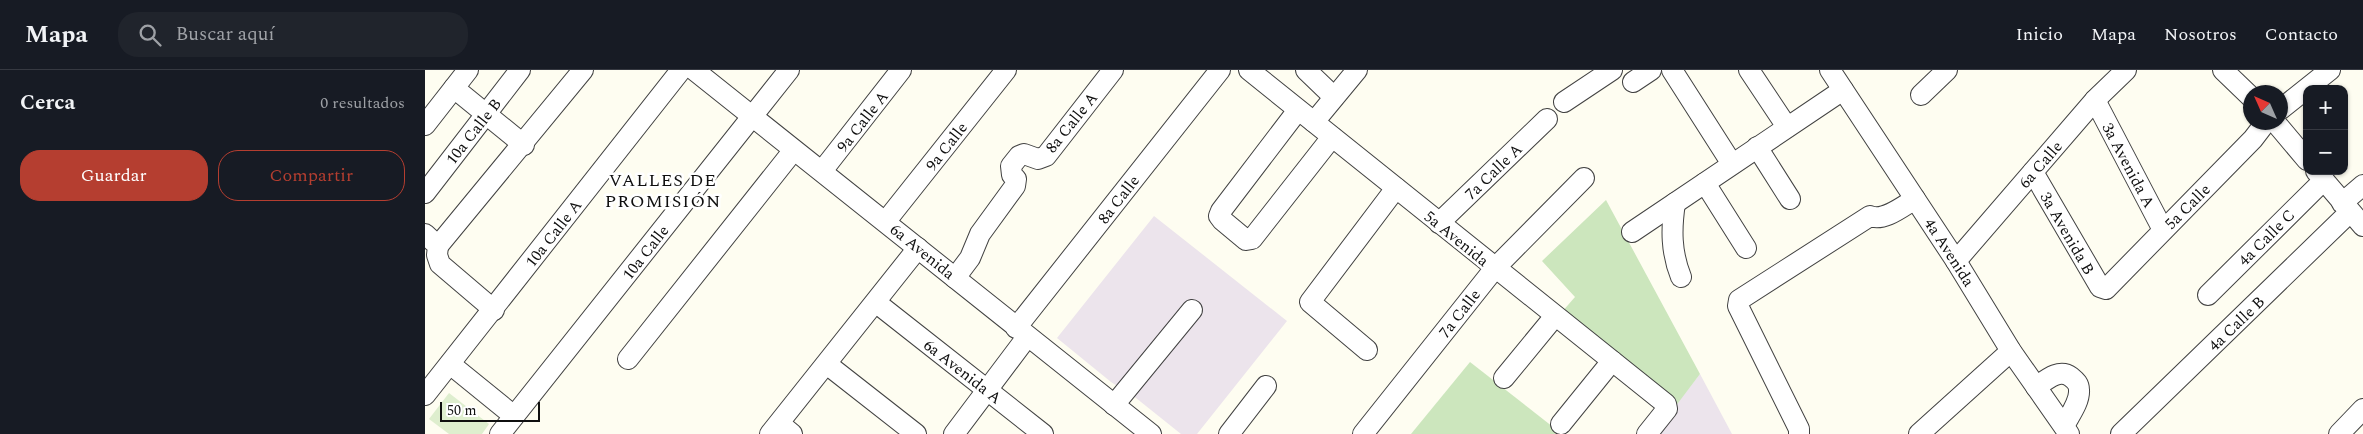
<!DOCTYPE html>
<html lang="es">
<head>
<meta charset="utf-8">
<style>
	:root { --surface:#171b24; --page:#20242c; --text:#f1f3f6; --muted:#9ea1a6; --line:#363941; --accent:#b53e30 }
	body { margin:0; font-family:Spectral,serif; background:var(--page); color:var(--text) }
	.controls { position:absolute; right:15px; top:15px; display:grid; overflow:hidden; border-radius:10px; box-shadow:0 1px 4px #0004 }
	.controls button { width:45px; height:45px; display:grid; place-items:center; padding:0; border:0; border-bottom:1px solid var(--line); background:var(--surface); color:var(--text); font:25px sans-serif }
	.compass { position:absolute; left:1818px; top:15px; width:45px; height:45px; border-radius:50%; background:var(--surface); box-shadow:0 1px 4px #0004; rotate:315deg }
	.scale { position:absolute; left:15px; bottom:12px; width:100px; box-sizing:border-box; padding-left:5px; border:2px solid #0f0f0f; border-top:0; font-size:14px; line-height:18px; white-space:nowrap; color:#0f0f0f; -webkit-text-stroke:4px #fff; paint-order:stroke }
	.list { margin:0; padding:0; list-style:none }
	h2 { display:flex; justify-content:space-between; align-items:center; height:65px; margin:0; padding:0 20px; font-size:21px }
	h2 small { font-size:16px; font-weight:400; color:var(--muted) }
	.actions { display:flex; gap:10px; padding:15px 20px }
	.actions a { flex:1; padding:11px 0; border:1px solid var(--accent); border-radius:20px; text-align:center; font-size:18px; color:var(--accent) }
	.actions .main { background:var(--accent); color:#fff }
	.icon { flex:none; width:28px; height:28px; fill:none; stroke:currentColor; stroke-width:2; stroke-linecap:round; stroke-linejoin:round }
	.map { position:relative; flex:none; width:1938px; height:364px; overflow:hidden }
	header { display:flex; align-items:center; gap:30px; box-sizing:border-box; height:70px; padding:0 25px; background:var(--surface); border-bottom:1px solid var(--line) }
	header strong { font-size:24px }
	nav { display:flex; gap:28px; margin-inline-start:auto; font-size:18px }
	.search { width:350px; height:45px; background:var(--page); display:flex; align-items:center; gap:12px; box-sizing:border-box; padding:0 18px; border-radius:20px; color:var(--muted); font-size:19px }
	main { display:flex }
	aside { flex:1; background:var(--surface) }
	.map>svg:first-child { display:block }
	.industrial { fill:#ece4ec }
	.green { fill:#cce6bd }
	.pitch { fill:#deeece }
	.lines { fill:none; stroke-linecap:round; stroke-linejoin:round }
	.minor-casing { stroke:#424242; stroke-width:22 }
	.minor { stroke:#fff; stroke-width:20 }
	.labels { text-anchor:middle; stroke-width:5; stroke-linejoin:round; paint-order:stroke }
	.street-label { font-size:16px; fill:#0f0f0f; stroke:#fff }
	.neighbourhood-label { font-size:18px; letter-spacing:1px; fill:#0f0f0f; stroke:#fff }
</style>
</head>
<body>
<header>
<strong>Mapa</strong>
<div class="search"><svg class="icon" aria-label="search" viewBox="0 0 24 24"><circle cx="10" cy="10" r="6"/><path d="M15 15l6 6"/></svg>Buscar aquí</div>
<nav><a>Inicio</a><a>Mapa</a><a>Nosotros</a><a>Contacto</a></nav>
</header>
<main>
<aside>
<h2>Cerca<small>0 resultados</small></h2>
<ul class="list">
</ul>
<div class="actions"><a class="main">Guardar</a><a>Compartir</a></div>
</aside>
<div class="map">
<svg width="1938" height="364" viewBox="0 0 1938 364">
	<rect width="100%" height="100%" fill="#fefdf1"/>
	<g class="industrial">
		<path d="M729,146L862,251L772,364H756L711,328L686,312L632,268Z"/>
		<path d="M1275,304L1307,364H1228Z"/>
	</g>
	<g class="green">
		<path d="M1181,130L1275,304L1250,337L1136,243L1150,227L1117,191Z"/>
		<path d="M1045,292L1137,364H986Z"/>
	</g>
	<path class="pitch" d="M24,323L64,354L57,364H24L4,349Z"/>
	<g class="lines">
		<g class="minor-casing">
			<g id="minor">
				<path d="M269,0L726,364"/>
				<path d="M824,0L1241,334L1242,339L1222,364"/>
				<path d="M881,0L909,27"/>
				<path d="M1247,0L1307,94"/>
				<path d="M1324,0L1362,57"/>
				<path d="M1405,0L1531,191L1586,281L1644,364"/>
				<path d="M1798,0L1826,27"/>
				<path d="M1208,12L1226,0"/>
				<path d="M29,18L99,75"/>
				<path d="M1496,25L1522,0"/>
				<path d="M1670,30L1738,160"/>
				<path d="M1139,32L1187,0"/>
				<path d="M1856,39L1905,0"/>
				<path d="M873,40L796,141L794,146L797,150L821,170L827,169L907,67"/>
				<path d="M889,52L932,0"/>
				<path d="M1850,52L1882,90"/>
				<path d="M0,55L43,0"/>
				<path d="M1332,77L1365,129"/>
				<path d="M397,101L476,0"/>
				<path d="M1891,101L1938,156"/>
				<path d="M1608,102L1675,217L1681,219L1828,69L1841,52"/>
				<path d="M1280,113L1321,178"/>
				<path d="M0,123L95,0"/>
				<path d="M1250,133C1246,159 1246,182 1256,207"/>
				<path d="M1917,133L1938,115"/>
				<path d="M461,151L581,0"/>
				<path d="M1014,153L1122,49"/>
				<path d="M1207,162L1418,20"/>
				<path d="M0,164L13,176L12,185L15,194L69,240"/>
				<path d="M13,176L158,0"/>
				<path d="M1531,191L1670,30L1701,0"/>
				<path d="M530,208L545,188L555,164L590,116L591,109L587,105L586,96L594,86L599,84L613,89L621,86L688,0"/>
				<path d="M1783,225L1899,110"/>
				<path d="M458,238L618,364"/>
				<path d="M591,258L795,0"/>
				<path d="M942,280L885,232L971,118"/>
				<path d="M203,289L368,81"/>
				<path d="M25,294L89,346"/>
				<path d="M408,299L491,364"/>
				<path d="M1079,308L1130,246"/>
				<path d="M1611,317C1621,310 1634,298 1646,307C1651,311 1654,314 1654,320C1655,332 1644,346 1639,356"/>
				<path d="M0,325L256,0"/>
				<path d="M689,335L767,240"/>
				<path d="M1136,354L1187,291"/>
				<path d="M361,359L367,364"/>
				<path d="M75,364L364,0"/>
				<path d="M345,364L493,178"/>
				<path d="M529,364L602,267"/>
				<path d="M804,364L841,316"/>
				<path d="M938,364L1070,198L1159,108"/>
				<path d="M1374,364V359L1313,236L1314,230L1445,146C1459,152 1478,136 1490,129"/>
				<path d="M1494,364L1586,281"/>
				<path d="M1696,364L1925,142"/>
				<path d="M1914,364L1938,339"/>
			</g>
		</g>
		<use href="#minor" class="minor"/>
	</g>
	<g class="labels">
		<g class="street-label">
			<text transform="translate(437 51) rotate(-52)" y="6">9a Calle A</text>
			<text transform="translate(646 52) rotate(-51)" y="6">8a Calle A</text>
			<text transform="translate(48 61) rotate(-52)" y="6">10a Calle B</text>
			<text transform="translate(521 76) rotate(-52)" y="6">9a Calle</text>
			<text transform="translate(1615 94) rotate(-49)" y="6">6a Calle</text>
			<text transform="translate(1704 95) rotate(62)" y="6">3a Avenida A</text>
			<text transform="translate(1068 101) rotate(-44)" y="6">7a Calle A</text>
			<text transform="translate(693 129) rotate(-52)" y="6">8a Calle</text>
			<text transform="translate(1762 136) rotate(-45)" y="6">5a Calle</text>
			<text transform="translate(128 163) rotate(-52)" y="6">10a Calle A</text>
			<text transform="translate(1643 163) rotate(60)" y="6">3a Avenida B</text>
			<text transform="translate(1841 167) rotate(-45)" y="6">4a Calle C</text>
			<text transform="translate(1032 168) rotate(39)" y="6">5a Avenida</text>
			<text transform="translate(498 181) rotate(39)" y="6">6a Avenida</text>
			<text transform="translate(220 182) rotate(-52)" y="6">10a Calle</text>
			<text transform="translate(1525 182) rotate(57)" y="6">4a Avenida</text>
			<text transform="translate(1034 243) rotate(-52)" y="6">7a Calle</text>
			<text transform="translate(1811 253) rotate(-44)" y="6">4a Calle B</text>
			<text transform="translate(538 301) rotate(38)" y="6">6a Avenida A</text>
		</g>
		<g class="neighbourhood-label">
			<text x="238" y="116">VALLES DE<tspan x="238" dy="21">PROMISIÓN</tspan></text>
		</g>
	</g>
</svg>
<div class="controls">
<button>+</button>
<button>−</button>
</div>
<svg class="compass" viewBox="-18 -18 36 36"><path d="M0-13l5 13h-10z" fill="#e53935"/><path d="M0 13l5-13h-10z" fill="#9ea1a6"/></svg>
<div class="scale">50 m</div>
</div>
</main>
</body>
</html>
